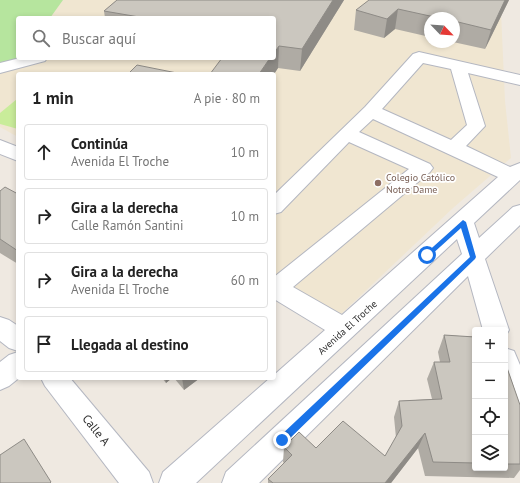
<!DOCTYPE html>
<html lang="es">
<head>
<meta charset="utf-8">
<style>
	:root { --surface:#fff; --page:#f2f2f2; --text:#222; --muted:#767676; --line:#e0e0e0 }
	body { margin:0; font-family:"PT Sans",sans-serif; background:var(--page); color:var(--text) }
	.controls { position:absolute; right:12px; bottom:12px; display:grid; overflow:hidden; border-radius:4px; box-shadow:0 2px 6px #0003 }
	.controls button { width:36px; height:36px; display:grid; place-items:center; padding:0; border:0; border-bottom:1px solid var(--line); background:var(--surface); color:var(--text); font:20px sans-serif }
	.compass { position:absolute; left:424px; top:12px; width:36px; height:36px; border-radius:50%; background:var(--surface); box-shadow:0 2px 6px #0003; rotate:115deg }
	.stop { position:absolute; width:12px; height:12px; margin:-9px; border:3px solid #1a73e8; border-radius:50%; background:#fff }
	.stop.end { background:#1a73e8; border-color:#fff; box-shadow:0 1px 4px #0008 }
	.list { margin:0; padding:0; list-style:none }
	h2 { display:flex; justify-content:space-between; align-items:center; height:52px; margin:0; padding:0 16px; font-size:17px }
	h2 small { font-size:13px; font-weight:400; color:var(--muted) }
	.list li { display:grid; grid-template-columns:26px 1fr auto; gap:12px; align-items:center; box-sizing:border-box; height:56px; margin:0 8px 8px; padding:0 8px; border:1px solid var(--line); border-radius:4px }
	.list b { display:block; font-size:15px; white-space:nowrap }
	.list p { margin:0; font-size:13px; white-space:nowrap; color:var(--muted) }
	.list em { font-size:13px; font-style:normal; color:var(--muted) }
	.icon { flex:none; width:22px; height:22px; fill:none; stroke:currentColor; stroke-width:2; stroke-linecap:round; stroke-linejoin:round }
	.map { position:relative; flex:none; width:520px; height:483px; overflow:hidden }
	.search { position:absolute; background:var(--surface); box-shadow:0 2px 6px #0003; left:16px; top:16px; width:260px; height:44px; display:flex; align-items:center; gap:10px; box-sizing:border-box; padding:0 14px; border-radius:4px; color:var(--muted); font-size:15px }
	.panel { position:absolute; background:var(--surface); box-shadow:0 2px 6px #0003; left:16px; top:72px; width:260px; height:308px; border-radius:4px }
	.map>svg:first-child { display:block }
	.education { fill:#f0e6d1; fill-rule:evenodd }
	.green { fill:#b6e59e }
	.pitch { fill:#c9ec9a }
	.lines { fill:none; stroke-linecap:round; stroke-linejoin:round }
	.minor-casing { stroke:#b4b7c1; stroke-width:2 }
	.minor { fill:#fff; fill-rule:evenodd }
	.wall { fill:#afaba4 }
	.shaded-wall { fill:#8e8b86 }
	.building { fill:#cbc7bf; stroke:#8e8b86 }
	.route { fill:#1a73e8 }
	.education-dot { fill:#8d6e63; stroke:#fff; stroke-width:1.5 }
	.labels { text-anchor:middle; stroke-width:3.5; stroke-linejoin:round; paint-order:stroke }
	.education-label { font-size:10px; fill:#785e54; stroke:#fff; text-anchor:start }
	.street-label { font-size:10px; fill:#2e2e2e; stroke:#fff }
	.near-street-label { font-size:12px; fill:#2e2e2e; stroke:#fff }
</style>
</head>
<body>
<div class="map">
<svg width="520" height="483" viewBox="0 0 520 483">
	<rect width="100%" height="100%" fill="#efe9e1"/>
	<path class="education" d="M0,0H421L501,12L505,101L511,158L453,208L338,317L274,281V74H18V137L0,127ZM18,18H274V58H18ZM430,18H454V42H430Z"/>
	<path class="green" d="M0,0H63L50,18H18V58H20L0,64Z"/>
	<path class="pitch" d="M17,99H18V129L0,124V113Z"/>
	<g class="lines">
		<g class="minor-casing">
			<g id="minor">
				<path d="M419,52L520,75V85L468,73L485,126L466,146L510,167L520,163V180L474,223L479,238L513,207L520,205V225L485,259L509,330L505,337V330H483L468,276L259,483H222L226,472L462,254L457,239L196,483H159L163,472L270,378H274V375L325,330L274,299V277L409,169L349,142L281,212L274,214V195L365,107L413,54ZM423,63L451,69L467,125L451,140L382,109ZM373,119L498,177L342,315L293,287L430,172L433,168L430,164L359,132Z"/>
				<path d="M20,58H47L45,61L0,73V63Z"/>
				<path d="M0,140L18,147V161L0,154Z"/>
				<path d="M0,317L9,320L18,326V351L9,348L0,341Z"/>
				<path d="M505,348L514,351L520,365V420L510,416L505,403Z"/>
				<path d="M18,352L19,378L9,386L0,390V362L9,355Z"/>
				<path d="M41,378H70L149,472L153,483H119L45,386Z"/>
			</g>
		</g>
		<use href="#minor" class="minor"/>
	</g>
	<g class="wall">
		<path d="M117,0H344L300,71L278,68L274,74H210L274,18H105L104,11Z"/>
		<path d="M509,0L485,49L453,42H454V18H430V37L395,29L384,38L354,30L356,10Z"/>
		<path d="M0,191L18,194V264L0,253Z"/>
		<path d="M444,335L475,337V468H505V362L520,405V470L514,478L425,476L418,448L391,483H268V479L284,463L283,462L284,447L316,448L385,456L396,438L394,417L399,401L432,399L427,379L434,362H440L438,352Z"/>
		<path d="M162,378H172L166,383Z"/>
		<path d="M174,378H200L184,390Z"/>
	</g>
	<g class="shaded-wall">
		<path d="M333,0H344L300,71L302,49Z"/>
		<path d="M505,0H509L485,49L491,30Z"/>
		<path d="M398,9L395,29L384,38L387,19Z"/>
		<path d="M279,46L278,68L274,74H259L270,58H274V53Z"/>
		<path d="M165,378H172L166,383Z"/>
		<path d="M182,378H200L184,390Z"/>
		<path d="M425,433L418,448L391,483H385Z"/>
	</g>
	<g class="building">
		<path d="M117,0H333L302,49L279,46L274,53V18H145L104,11Z"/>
		<path d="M369,0H505L491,30L454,21V18H439L398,9L387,19L356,10Z"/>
		<path d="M222,58H270L259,74H210Z"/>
		<path d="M137,65L182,74H128Z"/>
		<path d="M5,187L18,194V251L0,239V191Z"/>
		<path d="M444,335L475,337V463L433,462L425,433L385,483H273L268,479L292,455L284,447L299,432L316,448L343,421L385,456L402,426L399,401L442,399L434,362H450Z"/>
		<path d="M505,362L520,405V464H505Z"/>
		<path d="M24,439L51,482L50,483H0V455Z"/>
	</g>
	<path class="route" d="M463,220L466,222L476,257L475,259L285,443H279L278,440L279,437L470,257L461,228L430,256L427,257L424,255Z"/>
	<circle class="education-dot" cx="378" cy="183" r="4"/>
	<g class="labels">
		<g class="education-label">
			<text x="386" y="181">Colegio Católico<tspan x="386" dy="12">Notre Dame</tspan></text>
		</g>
		<g class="street-label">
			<text transform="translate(347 327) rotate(-42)" y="4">Avenida El Troche</text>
		</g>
		<g class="near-street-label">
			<text transform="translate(96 430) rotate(51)" y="4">Calle A</text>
		</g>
	</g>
</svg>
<div class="controls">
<button>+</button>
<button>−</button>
<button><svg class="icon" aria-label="locate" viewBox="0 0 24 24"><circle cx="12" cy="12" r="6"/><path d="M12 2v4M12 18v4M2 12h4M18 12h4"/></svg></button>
<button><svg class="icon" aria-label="layers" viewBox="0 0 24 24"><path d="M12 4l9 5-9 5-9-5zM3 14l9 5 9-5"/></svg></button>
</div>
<svg class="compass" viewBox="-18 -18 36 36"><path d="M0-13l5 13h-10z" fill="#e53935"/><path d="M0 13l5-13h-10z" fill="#767676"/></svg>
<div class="stop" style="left:427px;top:255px"></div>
<div class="stop end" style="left:282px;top:440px"></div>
<div class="search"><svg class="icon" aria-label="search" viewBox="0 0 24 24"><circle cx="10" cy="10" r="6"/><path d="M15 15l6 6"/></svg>Buscar aquí</div>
<section class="panel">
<h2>1 min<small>A pie · 80 m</small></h2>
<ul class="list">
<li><svg class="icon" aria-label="ahead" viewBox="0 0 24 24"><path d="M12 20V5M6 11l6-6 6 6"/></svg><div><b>Continúa</b><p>Avenida El Troche</p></div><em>10 m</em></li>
<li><svg class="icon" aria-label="right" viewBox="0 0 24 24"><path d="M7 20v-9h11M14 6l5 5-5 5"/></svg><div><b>Gira a la derecha</b><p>Calle Ramón Santini</p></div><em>10 m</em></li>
<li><svg class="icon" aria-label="right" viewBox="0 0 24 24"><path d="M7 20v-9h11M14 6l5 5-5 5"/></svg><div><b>Gira a la derecha</b><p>Avenida El Troche</p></div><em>60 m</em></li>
<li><svg class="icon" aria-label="arrive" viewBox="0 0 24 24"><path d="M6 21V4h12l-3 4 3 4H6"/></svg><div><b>Llegada al destino</b></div></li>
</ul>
</section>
</div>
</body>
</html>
